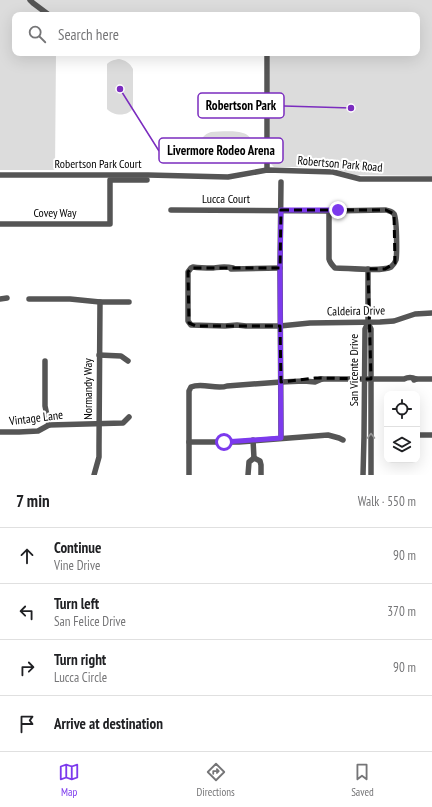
<!DOCTYPE html>
<html lang="en">
<head>
<meta charset="utf-8">
<style>
	:root { --surface:#fff; --page:#f2f2f2; --text:#202124; --muted:#757577; --line:#e0e0e0; --accent:#7c3aed }
	body { margin:0; font-family:"PT Sans Narrow",sans-serif; background:var(--page); color:var(--text) }
	.controls { position:absolute; right:12px; bottom:12px; display:grid; overflow:hidden; border-radius:8px; box-shadow:0 4px 16px #0002 }
	.controls button { width:36px; height:36px; display:grid; place-items:center; padding:0; border:0; border-bottom:1px solid var(--line); background:var(--surface); color:var(--text); font:20px sans-serif }
	.stop { position:absolute; width:12px; height:12px; margin:-9px; border:3px solid #7c3aed; border-radius:50%; background:#fff }
	.stop.end { background:#7c3aed; border-color:#fff; box-shadow:0 1px 4px #0008 }
	.list { margin:0; padding:0; list-style:none }
	h2 { display:flex; justify-content:space-between; align-items:center; height:52px; margin:0; padding:0 16px; font-size:17px }
	h2 small { font-size:13px; font-weight:400; color:var(--muted) }
	.list li { display:grid; grid-template-columns:26px 1fr auto; gap:12px; align-items:center; box-sizing:border-box; height:56px; padding:0 16px; border-top:1px solid var(--line) }
	.list b { display:block; font-size:15px; white-space:nowrap }
	.list p { margin:0; font-size:13px; white-space:nowrap; color:var(--muted) }
	.list em { font-size:13px; font-style:normal; color:var(--muted) }
	.icon { flex:none; width:22px; height:22px; fill:none; stroke:currentColor; stroke-width:2; stroke-linecap:round; stroke-linejoin:round }
	.map { position:relative; flex:none; width:432px; height:475px; overflow:hidden }
	.search { position:absolute; background:var(--surface); box-shadow:0 4px 16px #0002; left:12px; right:12px; top:12px; height:44px; display:flex; align-items:center; gap:10px; box-sizing:border-box; padding:0 14px; border-radius:8px; color:var(--muted); font-size:15px }
	.sheet { height:276px; background:var(--surface) }
	nav { display:flex; justify-content:space-around; align-items:center; box-sizing:border-box; height:56px; border-top:1px solid var(--line); background:var(--surface); font-size:11px; color:var(--muted) }
	nav a { display:grid; justify-items:center; gap:2px }
	nav .on { color:var(--accent) }
	.map>svg:first-child { display:block }
	.green { fill:#dcdcdc }
	.lines { fill:none; stroke-linecap:round; stroke-linejoin:round }
	.minor { stroke:#555; stroke-width:5.5 }
	.oneway { stroke:#999 }
	.route { stroke:#7c3aed; stroke-width:5 }
	.marked { fill:none; stroke:#000; stroke-width:3; stroke-dasharray:8 5; stroke-linejoin:round }
	.labels { text-anchor:middle; stroke-width:4; stroke-linejoin:round; paint-order:stroke }
	.street-label { font-size:12px; fill:#000; stroke:#fff }
	.leader { fill:none; stroke:#7b2cbf; stroke-width:1.5 }
	.callout-dot { fill:#7b2cbf; stroke:#fff; stroke-width:1.5 }
	.callout { fill:#fff; stroke:#7b2cbf; stroke-width:1.5 }
	.callout-label { font-size:13px; text-anchor:middle; font-weight:bold; fill:#000 }
</style>
</head>
<body>
<div class="map">
<svg width="432" height="475" viewBox="0 0 432 475">
	<rect width="100%" height="100%" fill="#fff"/>
	<g class="green">
		<path d="M0,0H432V176L355,175L329,167H274L270,163V53H417V15H15V53H56L55,170H0Z"/>
		<path d="M119,59C125,60 130,63 133,69V108C128,117 113,116 107,109V64C111,60 114,60 119,59Z"/>
		<path d="M211,132C222,132 252,127 252,144C252,149 248,154 243,156C235,159 220,157 211,157C197,153 197,136 211,132Z"/>
	</g>
	<g class="lines">
		<g class="minor">
			<path d="M30,0L33,3L49,15"/>
			<path d="M267,53V170"/>
			<path d="M0,175H148L228,177L267,170L333,172L360,179H432"/>
			<path d="M171,210L329,211V259C330,263 332,265 335,268C347,268 382,272 391,267C393,265 395,263 396,260C397,254 397,218 394,214C392,211 389,211 386,210L329,211"/>
			<path d="M0,224H110V180H147"/>
			<path d="M233,268C225,266 221,267 213,268C206,268 200,268 193,267L191,268L188,272V321L191,325L225,326L237,325L246,326H280L310,323L380,322L394,321L415,314L432,313"/>
			<path d="M231,269L280,268"/>
			<path d="M0,299L7,298"/>
			<path d="M29,299H70L100,302H129"/>
			<path d="M368,323L371,329V475"/>
			<path d="M99,355L121,356L128,361"/>
			<path d="M45,361V406L49,425"/>
			<path d="M320,379H404C408,377 412,377 416,379"/>
			<path d="M414,380L416,379H432"/>
			<path d="M0,432H19L38,431L49,425L123,423L129,417"/>
			<path d="M417,435H432"/>
			<path d="M281,438L280,268L281,182"/>
			<path d="M253,440L254,458"/>
			<path d="M189,442H239L328,435L339,438L343,440"/>
			<path d="M94,475L99,457V446L100,302"/>
			<path d="M189,475V391L191,387C202,382 216,390 227,386L281,382L304,381L315,382L322,379"/>
			<path d="M248,475L249,462L254,458L260,461L261,465V475"/>
			<path d="M363,475L364,437L365,329L368,323V269"/>
		</g>
	</g>
	<defs><path id="oneway-chevron" d="M-2-3.5L2.5 0L-2 3.5" fill="none" stroke-width="1.6" stroke-linecap="round" stroke-linejoin="round"/></defs>
	<use class="oneway" href="#oneway-chevron" transform="translate(371 436) rotate(-90)"/>
	<g class="lines">
		<path class="route" d="M224,442L281,438L280,268L281,210H338"/>
	</g>
	<path class="marked" d="M281,210H386L394,214L395,263L385,269H368L371,379L315,378L281,382L280,326H196L189,323L188,272L191,268H280Z"/>
	<g class="labels">
		<g class="street-label">
			<text x="98" y="168">Robertson Park Court</text>
			<text transform="translate(340 164) rotate(5)" y="4">Robertson Park Road</text>
			<text x="226" y="203">Lucca Court</text>
			<text x="55" y="217">Covey Way</text>
			<text transform="translate(356 311) rotate(-1)" y="4">Caldeira Drive</text>
			<text transform="translate(354 370) rotate(-90)" y="4">San Vicente Drive</text>
			<text transform="translate(88 389) rotate(-90)" y="4">Normandy Way</text>
			<text transform="translate(36 418) rotate(-7)" y="4">Vintage Lane</text>
		</g>
	</g>
	<path class="leader" d="M351 108L284 106M120 89L159 151"/>
	<g class="callout-dot">
		<circle cx="351" cy="108" r="4"/>
		<circle cx="120" cy="89" r="4"/>
	</g>
	<g class="callout">
		<rect x="198" y="93" width="86" height="25" rx="4"/>
		<rect x="159" y="138" width="124" height="25" rx="4"/>
	</g>
	<g class="callout-label">
		<text x="241" y="110">Robertson Park</text>
		<text x="221" y="155">Livermore Rodeo Arena</text>
	</g>
</svg>
<div class="controls">
<button><svg class="icon" aria-label="locate" viewBox="0 0 24 24"><circle cx="12" cy="12" r="6"/><path d="M12 2v4M12 18v4M2 12h4M18 12h4"/></svg></button>
<button><svg class="icon" aria-label="layers" viewBox="0 0 24 24"><path d="M12 4l9 5-9 5-9-5zM3 14l9 5 9-5"/></svg></button>
</div>
<div class="stop" style="left:224px;top:442px"></div>
<div class="stop end" style="left:338px;top:210px"></div>
<div class="search"><svg class="icon" aria-label="search" viewBox="0 0 24 24"><circle cx="10" cy="10" r="6"/><path d="M15 15l6 6"/></svg>Search here</div>
</div>
<section class="sheet">
<h2>7 min<small>Walk · 550 m</small></h2>
<ul class="list">
<li><svg class="icon" aria-label="ahead" viewBox="0 0 24 24"><path d="M12 20V5M6 11l6-6 6 6"/></svg><div><b>Continue</b><p>Vine Drive</p></div><em>90 m</em></li>
<li><svg class="icon" aria-label="left" viewBox="0 0 24 24"><path d="M17 20v-9H6M10 6l-5 5 5 5"/></svg><div><b>Turn left</b><p>San Felice Drive</p></div><em>370 m</em></li>
<li><svg class="icon" aria-label="right" viewBox="0 0 24 24"><path d="M7 20v-9h11M14 6l5 5-5 5"/></svg><div><b>Turn right</b><p>Lucca Circle</p></div><em>90 m</em></li>
<li><svg class="icon" aria-label="arrive" viewBox="0 0 24 24"><path d="M6 21V4h12l-3 4 3 4H6"/></svg><div><b>Arrive at destination</b></div></li>
</ul>
</section>
<nav>
<a class="on"><svg class="icon" aria-label="map" viewBox="0 0 24 24"><path d="M3 6l6-2 6 2 6-2v14l-6 2-6-2-6 2zM9 4v14M15 6v14"/></svg>Map</a>
<a><svg class="icon" aria-label="directions" viewBox="0 0 24 24"><path d="M12 3l9 9-9 9-9-9zM9 14v-3h6M13 9l2 2-2 2"/></svg>Directions</a>
<a><svg class="icon" aria-label="saved" viewBox="0 0 24 24"><path d="M7 4h10v16l-5-4-5 4z"/></svg>Saved</a>
</nav>
</body>
</html>
